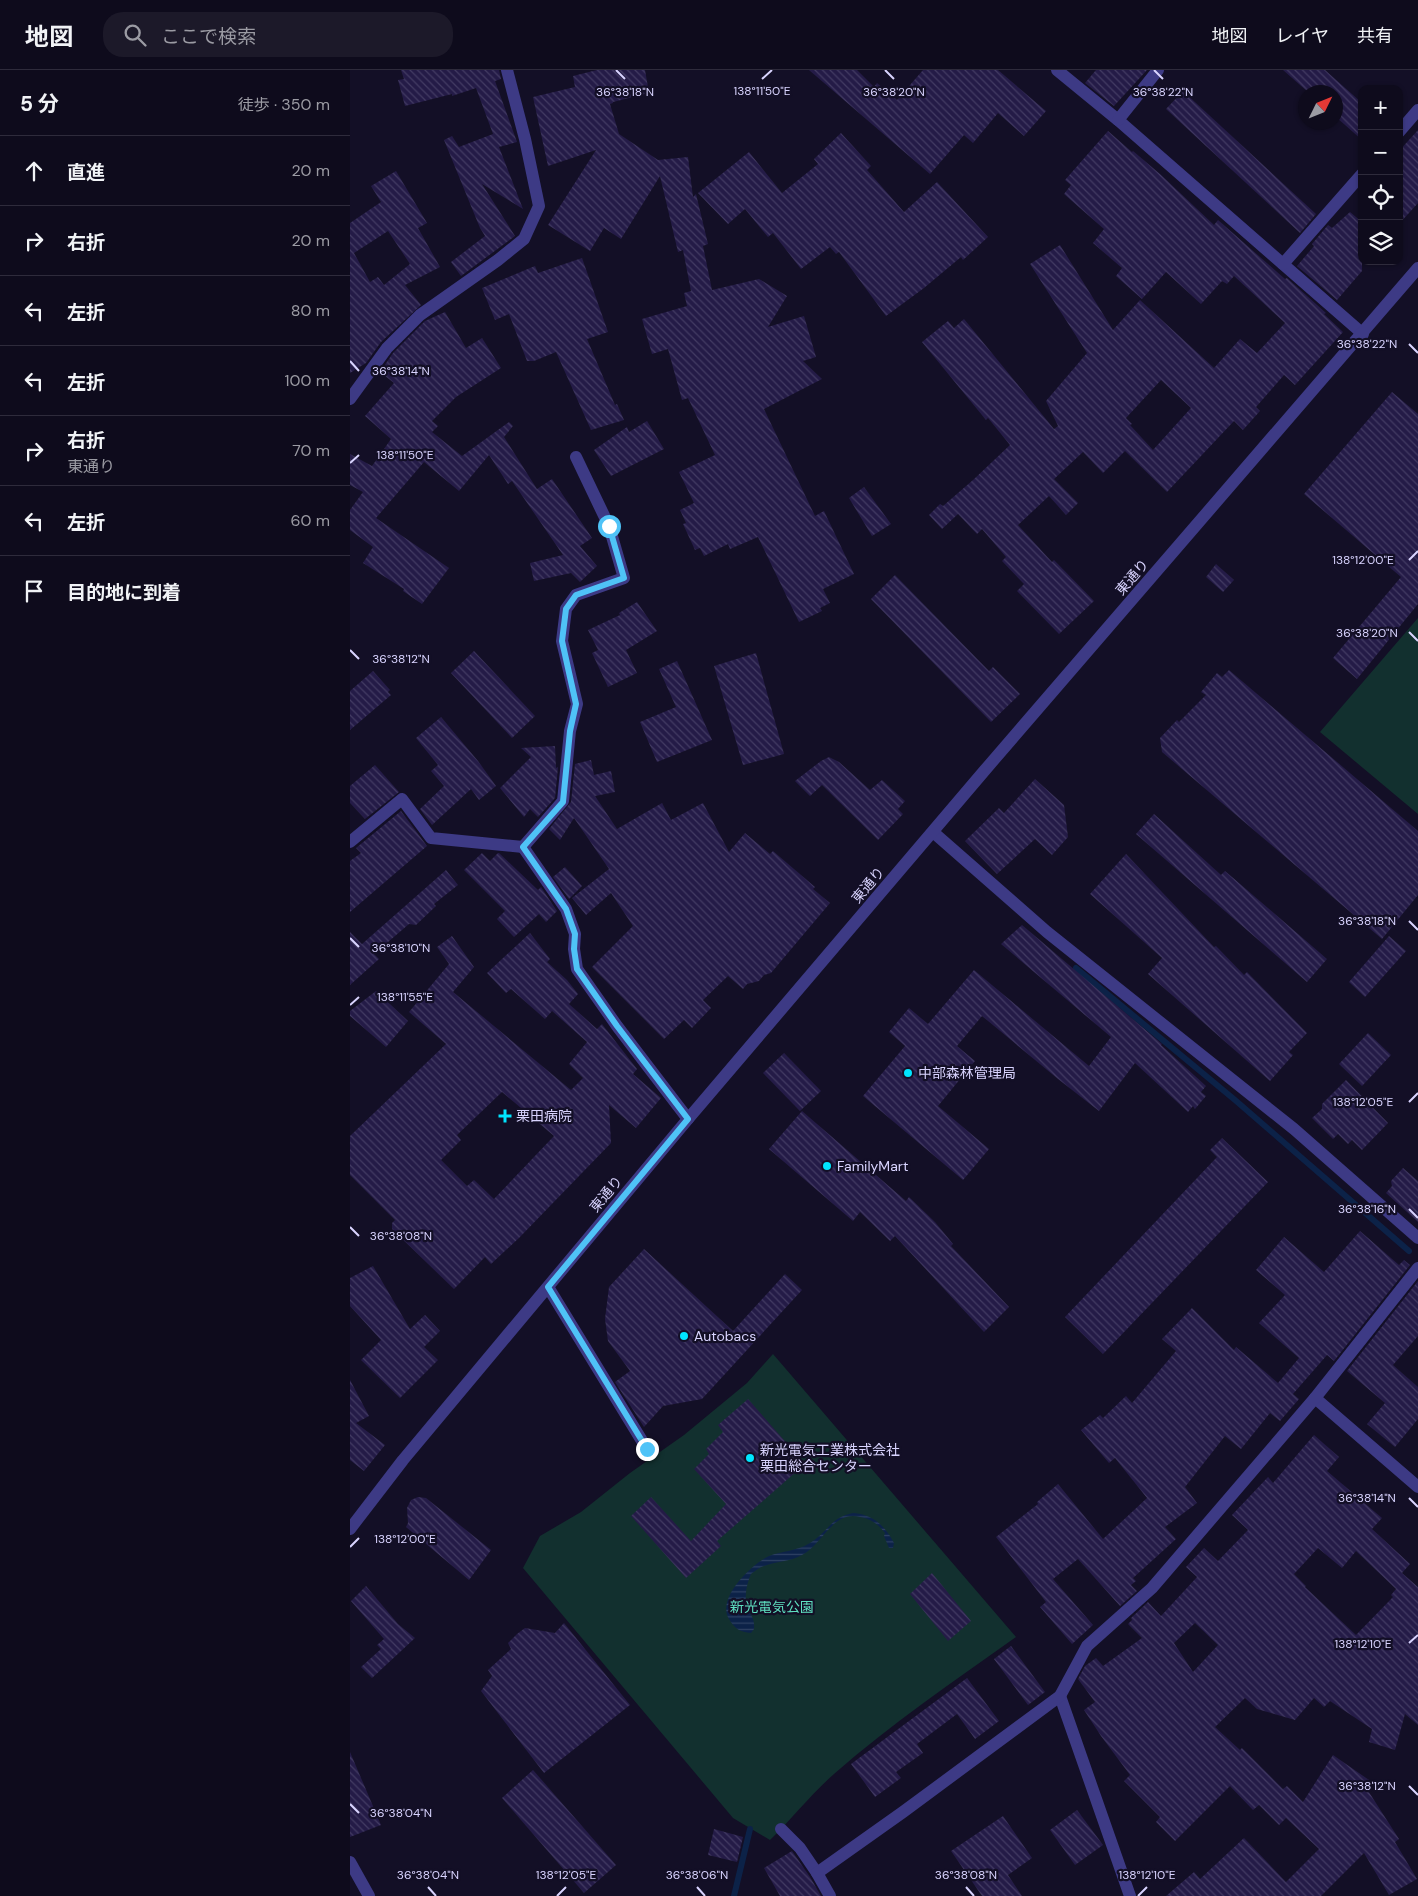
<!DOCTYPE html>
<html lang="ja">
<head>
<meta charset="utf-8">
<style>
	:root { --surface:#0e0b1c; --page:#1c1929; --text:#f1f3f6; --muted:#9b9ba3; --line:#2e2b3b }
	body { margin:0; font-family:"DM Sans","Noto Sans JP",sans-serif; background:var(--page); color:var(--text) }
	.controls { position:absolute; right:15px; top:15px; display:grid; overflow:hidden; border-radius:10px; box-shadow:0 1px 4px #0004 }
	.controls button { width:45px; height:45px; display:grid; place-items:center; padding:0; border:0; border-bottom:1px solid var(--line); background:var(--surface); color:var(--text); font:25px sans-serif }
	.compass { position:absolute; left:948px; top:15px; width:45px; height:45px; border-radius:50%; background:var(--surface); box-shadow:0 1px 4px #0004; rotate:47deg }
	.stop { position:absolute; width:15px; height:15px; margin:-11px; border:4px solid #4fc3f7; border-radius:50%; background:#fff }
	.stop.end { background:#4fc3f7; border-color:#fff; box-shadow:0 1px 5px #0008 }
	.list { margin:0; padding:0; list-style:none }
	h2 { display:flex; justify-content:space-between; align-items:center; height:65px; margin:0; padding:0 20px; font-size:21px }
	h2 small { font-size:16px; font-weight:400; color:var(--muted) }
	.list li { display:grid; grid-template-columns:32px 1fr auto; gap:15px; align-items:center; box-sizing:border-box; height:70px; padding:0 20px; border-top:1px solid var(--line) }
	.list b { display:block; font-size:19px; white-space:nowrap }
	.list p { margin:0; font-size:16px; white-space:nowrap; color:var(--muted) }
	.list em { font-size:16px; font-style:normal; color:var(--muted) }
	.icon { flex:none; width:28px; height:28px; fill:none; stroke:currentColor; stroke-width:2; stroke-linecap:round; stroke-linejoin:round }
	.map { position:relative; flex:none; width:1068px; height:1826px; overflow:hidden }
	header { display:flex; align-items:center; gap:30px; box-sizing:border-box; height:70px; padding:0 25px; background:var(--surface); border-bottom:1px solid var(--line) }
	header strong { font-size:24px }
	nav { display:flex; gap:28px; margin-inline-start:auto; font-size:18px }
	.search { width:350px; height:45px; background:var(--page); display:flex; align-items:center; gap:12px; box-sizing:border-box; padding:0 18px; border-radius:20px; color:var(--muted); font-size:19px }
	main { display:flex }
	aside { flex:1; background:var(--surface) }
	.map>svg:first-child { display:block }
	.green { fill:#12302f }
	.water { fill:url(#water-rules) }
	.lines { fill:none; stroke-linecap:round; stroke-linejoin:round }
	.stream { stroke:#0c2248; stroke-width:6 }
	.building { fill:url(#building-back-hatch); fill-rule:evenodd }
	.minor { stroke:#3d3a85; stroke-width:12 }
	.route { stroke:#4fc3f7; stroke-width:6 }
	.ticks { fill:none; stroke:#d9d4ff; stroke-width:2 }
	.poi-dot { fill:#00e5ff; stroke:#130f26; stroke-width:2 }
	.labels { text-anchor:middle; stroke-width:4.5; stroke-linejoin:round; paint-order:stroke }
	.street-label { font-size:14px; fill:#d9d4ff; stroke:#130f26 }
	.poi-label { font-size:14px; fill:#d9d4ff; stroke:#130f26; text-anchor:start }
	.park-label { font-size:14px; fill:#5fe0c0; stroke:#130f26 }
	.ticks-label { font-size:12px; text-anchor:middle; fill:#d9d4ff; stroke:#130f26; stroke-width:4.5; stroke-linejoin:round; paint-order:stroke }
</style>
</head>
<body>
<header>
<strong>地図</strong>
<div class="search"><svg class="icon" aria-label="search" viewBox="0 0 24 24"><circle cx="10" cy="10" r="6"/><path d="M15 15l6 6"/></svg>ここで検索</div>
<nav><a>地図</a><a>レイヤ</a><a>共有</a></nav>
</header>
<main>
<aside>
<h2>5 分<small>徒歩 · 350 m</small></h2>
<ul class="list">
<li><svg class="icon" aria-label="ahead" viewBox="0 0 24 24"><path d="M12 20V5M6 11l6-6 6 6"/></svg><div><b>直進</b></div><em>20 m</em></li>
<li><svg class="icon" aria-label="right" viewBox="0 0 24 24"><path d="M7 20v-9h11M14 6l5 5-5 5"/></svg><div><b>右折</b></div><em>20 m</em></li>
<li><svg class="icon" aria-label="left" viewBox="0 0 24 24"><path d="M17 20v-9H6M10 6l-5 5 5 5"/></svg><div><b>左折</b></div><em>80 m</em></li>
<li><svg class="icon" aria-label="left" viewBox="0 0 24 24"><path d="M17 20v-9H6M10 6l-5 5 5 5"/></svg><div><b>左折</b></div><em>100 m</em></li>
<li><svg class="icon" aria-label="right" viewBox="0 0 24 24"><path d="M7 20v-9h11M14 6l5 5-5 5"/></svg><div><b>右折</b><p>東通り</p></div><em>70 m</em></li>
<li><svg class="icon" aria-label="left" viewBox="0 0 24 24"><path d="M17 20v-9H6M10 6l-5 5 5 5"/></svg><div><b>左折</b></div><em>60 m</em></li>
<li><svg class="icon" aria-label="arrive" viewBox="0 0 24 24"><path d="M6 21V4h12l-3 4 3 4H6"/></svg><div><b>目的地に到着</b></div></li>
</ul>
</aside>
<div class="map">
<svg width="1068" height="1826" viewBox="0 0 1068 1826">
	<defs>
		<pattern id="water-rules" width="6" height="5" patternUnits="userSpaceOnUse" patternTransform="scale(1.25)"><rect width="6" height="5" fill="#0c2248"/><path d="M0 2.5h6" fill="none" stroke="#2f4163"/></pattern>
		<pattern id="building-back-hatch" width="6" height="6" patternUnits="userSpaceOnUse" patternTransform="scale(1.25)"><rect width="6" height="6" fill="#241b47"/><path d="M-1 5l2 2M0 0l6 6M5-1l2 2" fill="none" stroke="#433b63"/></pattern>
	</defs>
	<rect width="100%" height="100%" fill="#130f26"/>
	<g class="green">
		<path d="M1068,548V744L970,662Z"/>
		<path d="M423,1284L666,1567C604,1611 541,1654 484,1704C461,1724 442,1749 420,1770L383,1748L173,1498L190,1466L231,1442L280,1403L334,1365L397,1313Z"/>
	</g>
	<path class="water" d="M503,1443C523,1444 535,1456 544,1473L543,1478H539L534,1466L535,1463C528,1454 521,1449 510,1447C483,1440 473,1474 452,1485C440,1492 426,1491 414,1496C410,1497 405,1501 401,1504C397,1513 394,1526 397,1536C400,1546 405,1547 404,1559L401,1563C390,1562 385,1559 379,1549C366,1528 402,1494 419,1486C432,1481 447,1481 460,1473C478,1462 481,1447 503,1443Z"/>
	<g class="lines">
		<g class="stream">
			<path d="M726,898L885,1030L1059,1181"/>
			<path d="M384,1826L400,1759"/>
		</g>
	</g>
	<g class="building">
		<path d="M51,0H149L151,9L145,11L167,72L149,77L173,139L132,114L165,166L111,206L101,192L135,166L130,158L94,70L102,66L109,77L143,64L126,18L102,26V24L55,36L48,10L54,9Z"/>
		<path d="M247,0H295L299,23L263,32V33L260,34L269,64L308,90L338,87L343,127L346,124L358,174L353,176L362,220L409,209L437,226L418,257L454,246L466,287L453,291L472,309L414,339L465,446L474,441L504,504L473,519L480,533L470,538L472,541L449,552L408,467L380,479L378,474L354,486L350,478L345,480L333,454L336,453L330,440L344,433L329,402L365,385L338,328L332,330L318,279L302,284L292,249L337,236L334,223L341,221L333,180L328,182L310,106L271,169L254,158L240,181L198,155L246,80L198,96L183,27L225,17L223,6Z"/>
		<path d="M459,0H507L524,17L527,13L547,30L573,0H648L696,41L674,66L648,43L623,73L614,65L580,104Z"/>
		<path d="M746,0H797L764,36L735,13Z"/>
		<path d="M933,0H975L1012,33V70L986,47V22H958Z"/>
		<path d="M833,21L966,144L950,163L816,39Z"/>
		<path d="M1068,60V133L1049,154V81Z"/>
		<path d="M758,61L782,82L783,81L810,104L864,155L868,150L935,209L937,208L976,243L974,244L993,262L945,315L934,305L906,337L910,341L893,360L884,351L817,422L775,381L753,403L733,382L704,409L728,433L716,445L699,426L668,455L702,492L704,490L744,531L709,564L667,521L674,514L652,491L656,487L632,459L627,464L608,444L592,459L579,445L590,434L593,436L623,410L660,375L638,348L636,350L572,272L598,251L604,258L614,249L704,359L708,356L696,331L737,283L680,194L710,175L763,260L790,230L864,298L890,269L907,283L935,253L884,206L877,214L872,211L851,234L816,202L792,229L766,206L772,198L743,173L754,159L714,124L721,115L715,110ZM811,310L841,338L803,380L780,355L782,354L776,348Z"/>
		<path d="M491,63L521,96L517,100L554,142L587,112L638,167L613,190L611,187L574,218L536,246L489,182L486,184L480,177L451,199L423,163L418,167L395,139L378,154L348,123L399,82L432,123L468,94L464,89Z"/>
		<path d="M46,101L77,153L68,158L90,197L55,215L71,235L31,272L16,293L0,303V153L31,132L21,116ZM38,161L60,194L34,215L28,207L20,212L4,183Z"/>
		<path d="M1000,142L1012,152V201L987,230L947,196L964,176L962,174L978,155L982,158Z"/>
		<path d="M232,188L258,262L237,269L265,335L267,334L274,350L241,360L206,282L184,291H177L159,244L145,250L132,218L185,196L188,203Z"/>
		<path d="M95,242L116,278L132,268L151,298L106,327L82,351L88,356L82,362L112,386L159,352L163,356L154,367L187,419L202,409L242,468L230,476L247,496L230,512L221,503L184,511L180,493L213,485L162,411L158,414L139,385L109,421L74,392L26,448L99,498L72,534L53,521L54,519L13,493L23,477L0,460V440L13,422L0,415V384L22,396L41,369L15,346L44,313L30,302L43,283L75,251Z"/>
		<path d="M1042,322L1068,344V534L1007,609L983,588L1051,507L954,424Z"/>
		<path d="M297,351L314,379L261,406L244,380L277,357L279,362Z"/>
		<path d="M514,417L541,454L522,466L499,428Z"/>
		<path d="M866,494L884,510L873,522L856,507Z"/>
		<path d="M545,505L639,601L643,597L670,624L641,652L521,529Z"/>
		<path d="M287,532L307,561L276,580L287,603L258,617L242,583L248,580L238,560L270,545L269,543Z"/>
		<path d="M124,581L185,646L162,668L101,603Z"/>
		<path d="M406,583L434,684L393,695L364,596Z"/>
		<path d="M327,591L362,670L307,692L290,652L326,637L309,599Z"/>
		<path d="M879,600L1068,761V825L1032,869L812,682L810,668L827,650L829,652L856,625L851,622L867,603L872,607Z"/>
		<path d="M23,601L40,620L38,622L41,625L0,660V621Z"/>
		<path d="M91,647L128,691L146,716L129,730L121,719L82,755L70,739L94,716L81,701L88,695L66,668Z"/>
		<path d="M205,676L206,698L208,697L205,728L188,747L180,739L174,747L150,718L181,687L171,678Z"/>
		<path d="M479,687L489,692L520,720L532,710L555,731L548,739L553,744L528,770L472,715L460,726L445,711L471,691Z"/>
		<path d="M241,690L244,705L261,701L265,722L245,726L267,759L312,733L321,750L353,733L379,782L395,763L420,784L423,781L465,817L463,819L480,833L421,903L414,905L409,911L397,914L393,919L378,906L353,930L361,938L342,958L334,950L314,969L242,897L283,856L261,823L236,845L222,828L259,799L224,748L210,770L199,759L221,732L225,694Z"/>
		<path d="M25,695L49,722L15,749L0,733V716Z"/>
		<path d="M685,709L714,735L718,767L702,785L685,769L647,804L615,771L649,738L654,743Z"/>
		<path d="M51,741L77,776L0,842V791L11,783L6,778Z"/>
		<path d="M804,744L871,805L875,801L977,889L957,912L786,764Z"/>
		<path d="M132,783L140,791L148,783H149L188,820L191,817L207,841L196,852L189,844L164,867L147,849L155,841L114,800Z"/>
		<path d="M776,784L864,877L866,876L894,905L897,902L957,963L939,982L943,985L920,1011L798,904L812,888L740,824Z"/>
		<path d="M215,797L232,816L219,829L203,807Z"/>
		<path d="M96,800L108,815L84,834L86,836L66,855L59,854L24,884L29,889L0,915V862L12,874Z"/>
		<path d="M672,855L812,974L811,975L856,1016L851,1022L856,1026L845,1039L843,1036L838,1042L785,993L749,1041L708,1009L632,946L607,976L625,991L588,1036L639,1079L613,1110L513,1026L555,976L539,962L559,938L578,954L624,900L739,996L761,967L651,874Z"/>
		<path d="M180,863L200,889L197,892L217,910L228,924L219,934L247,959L252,954L287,999L283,1004L311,1028L286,1058L259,1035L261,1073L169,1168L141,1194L135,1187L104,1219L42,1159V1153L45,1150L0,1105V1066L96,974L59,942L99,894L87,877L102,866L124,897L103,922L221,1020L233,1008L219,994L237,972L202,941L195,949L161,919L156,923L137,903ZM152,1022L204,1066L144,1129L124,1110L117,1116L91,1090L111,1070L107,1065Z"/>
		<path d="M1039,866L1056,881L1015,927L999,912Z"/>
		<path d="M26,921L58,951L36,977L0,946V941Z"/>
		<path d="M1018,963L1041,985L1012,1016L989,994Z"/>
		<path d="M434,983L471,1021L450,1041L413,1003Z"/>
		<path d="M996,1010L1038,1053L1012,1080L1002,1070L998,1074L988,1064L983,1069L962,1048L972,1039V1034Z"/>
		<path d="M452,1041L556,1131L559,1127L585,1152L603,1174L601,1176L659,1237L634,1262L545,1166L540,1171L510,1142L503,1151L419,1079Z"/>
		<path d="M872,1068L918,1112L753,1284L715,1247L867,1087L860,1080Z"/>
		<path d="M1053,1098L1068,1111V1152L1036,1123L1042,1116L1041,1111Z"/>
		<path d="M1010,1161L1049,1195L1054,1190L1060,1195L984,1291L977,1285L943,1324L949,1329L930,1351L920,1343L891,1379L875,1366L835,1417L847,1433L815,1457L826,1469L783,1508L786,1511L781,1515L787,1521L770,1536L728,1489L703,1509L743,1555L722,1574L690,1537L696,1532L646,1467L688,1434L687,1432L708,1414L753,1469L797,1428L765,1388L759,1393L731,1360L750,1345L753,1348L776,1326L782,1333L826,1281L812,1269L842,1238L884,1280L886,1277L928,1313L949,1288L909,1253L935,1225L906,1200L934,1167L974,1202Z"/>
		<path d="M294,1179L383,1261L435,1204L452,1220L352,1329L313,1336L294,1357L265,1312L280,1301L258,1271L255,1249L259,1217Z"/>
		<path d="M23,1196L60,1259L75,1245L90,1261L74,1277L88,1290L50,1328L11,1290L31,1270L0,1236V1208Z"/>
		<path d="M1068,1211V1266L1043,1295L1068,1317V1349L1045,1377L1017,1354L1035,1333L997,1301Z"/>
		<path d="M0,1310L19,1346L6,1353L35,1375L14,1401L0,1390Z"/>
		<path d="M398,1329L455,1394L367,1471L371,1476L336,1508L281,1446L301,1427L341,1471L376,1434L344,1399L359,1384L356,1379L373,1362L368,1355Z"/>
		<path d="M964,1365L989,1387L977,1401L1032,1448L1022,1459L1060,1494L1052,1503L1068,1517V1655L1055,1644L1045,1680L1019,1672L1022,1659L980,1631L974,1637L964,1628L945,1650L907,1639L895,1628L865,1657L890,1680L892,1678L933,1719L937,1716L953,1732L983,1685L1019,1710L1015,1716L1049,1769L1045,1772L1067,1809L1039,1825L1014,1783L971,1826H816L844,1802L850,1809L894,1768L936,1812L969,1779L936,1748L929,1755L909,1735L903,1740L880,1716L825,1771L806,1752L810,1747L774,1711L780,1705L751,1666L734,1640L745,1632L728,1609L735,1596L746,1588L753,1596L792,1568L778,1554L782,1550L781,1548L798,1532L811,1546L847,1507L836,1497L854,1478L868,1491L898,1460L882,1445L918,1407L923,1413ZM968,1478L992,1498L1006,1481L1046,1519L1041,1525L1043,1527L1006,1565L955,1517L956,1516L944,1504ZM845,1553L868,1575L843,1602L824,1573Z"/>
		<path d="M68,1427L76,1428L141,1480L119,1510L56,1457L58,1453L57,1438L61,1430Z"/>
		<path d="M582,1503L621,1551L598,1571L560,1524Z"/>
		<path d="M16,1516L48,1554L65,1568L22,1608L11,1597L31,1579L27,1575L34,1569L1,1531Z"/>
		<path d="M214,1553L280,1635L194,1703L131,1621L142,1606L138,1600L161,1579L158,1573L167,1564L175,1558L205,1563Z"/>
		<path d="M661,1576L695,1622L678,1635L644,1589Z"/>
		<path d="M617,1608L649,1651L625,1669L607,1644L567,1674L573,1683L546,1702L551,1708L525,1727L501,1694Z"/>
		<path d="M0,1682L31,1755L0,1767Z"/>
		<path d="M183,1700L266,1795L234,1823L152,1728Z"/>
		<path d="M727,1740L753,1775L725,1795L700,1760Z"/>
		<path d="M653,1746L682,1788L658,1805L672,1826H632L601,1781Z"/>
		<path d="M364,1759L393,1767L387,1792L358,1785Z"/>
		<path d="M442,1781L460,1807L471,1826H430L414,1798Z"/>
	</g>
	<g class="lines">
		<g class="minor">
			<path d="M707,0L768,50L1013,264"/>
			<path d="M768,50L808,0"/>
			<path d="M1049,62L1068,40"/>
			<path d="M933,194L1012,104"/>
			<path d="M0,329L37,278L70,245L148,190L174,169L189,136L175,69L157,0"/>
			<path d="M226,387L259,456L274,508L226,525L216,539L212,571L227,634L220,661L213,731L173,777L216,839L225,864L224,879L227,899L267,956L338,1049"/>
			<path d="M583,762L697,862L944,1059L1068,1168"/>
			<path d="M0,772L52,729L81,768L173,777"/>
			<path d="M198,1217L297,1379"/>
			<path d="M965,1328L1068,1417"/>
			<path d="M0,1459L53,1390L338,1049L635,700L1068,198"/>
			<path d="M710,1626L780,1826"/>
			<path d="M431,1759L450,1778L467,1803"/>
			<path d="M0,1792L19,1826"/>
			<path d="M480,1826L467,1803L553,1742L710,1626L737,1576L802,1518L965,1328L1068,1198"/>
		</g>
	</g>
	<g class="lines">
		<path class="route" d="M259,456L274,508L226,525L216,539L212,571L226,634L220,661L213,732L173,777L216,839L225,864L224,879L227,899L267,956L338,1049L198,1217L297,1379"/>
	</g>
	<path class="ticks" d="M266,0L275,9M535,0L544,9M804,0L813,9M412,9L422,0M1059,274L1068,283M0,291L9,301M0,393L9,385M1059,490L1068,481M1059,562L1068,571M0,580L9,589M1059,851L1068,860M0,868L9,877M0,935L9,927M1059,1032L1068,1023M1059,1139L1068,1148M0,1157L9,1166M1059,1428L1068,1437M0,1477L9,1468M1059,1573L1068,1565M1059,1716L1068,1725M0,1734L9,1743M78,1817L86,1826M347,1817L355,1826M616,1817L624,1826M207,1826L216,1817M788,1826L797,1817"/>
	<g class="poi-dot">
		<circle cx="558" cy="1003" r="5"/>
		<path d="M152.5 1038.5h5v5h5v5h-5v5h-5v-5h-5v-5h5z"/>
		<circle cx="477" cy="1096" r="5"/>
		<circle cx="334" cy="1266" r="5"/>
		<circle cx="400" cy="1388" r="5"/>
	</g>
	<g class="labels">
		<g class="street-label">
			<text transform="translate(782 507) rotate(-49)" y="5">東通り</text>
			<text transform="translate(518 815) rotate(-50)" y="5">東通り</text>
			<text transform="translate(256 1124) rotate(-50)" y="5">東通り</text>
		</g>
		<g class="poi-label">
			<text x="568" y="1008">中部森林管理局</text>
			<text x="166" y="1051">栗田病院</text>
			<text x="487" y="1101">FamilyMart</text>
			<text x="344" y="1271">Autobacs</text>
			<text x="410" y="1385">新光電気工業株式会社<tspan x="410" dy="16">栗田総合センター</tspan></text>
		</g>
		<g class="park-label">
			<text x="422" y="1542">新光電気公園</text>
		</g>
	</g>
	<g class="ticks-label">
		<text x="412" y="25">138°11'50"E</text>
		<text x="275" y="26">36°38'18"N</text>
		<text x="544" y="26">36°38'20"N</text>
		<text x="813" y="26">36°38'22"N</text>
		<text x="1017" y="278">36°38'22"N</text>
		<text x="51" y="305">36°38'14"N</text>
		<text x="55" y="389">138°11'50"E</text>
		<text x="1013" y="494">138°12'00"E</text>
		<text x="1017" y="567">36°38'20"N</text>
		<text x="51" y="593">36°38'12"N</text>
		<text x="1017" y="855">36°38'18"N</text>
		<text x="51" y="882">36°38'10"N</text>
		<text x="55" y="931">138°11'55"E</text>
		<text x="1013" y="1036">138°12'05"E</text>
		<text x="1017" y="1143">36°38'16"N</text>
		<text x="51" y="1170">36°38'08"N</text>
		<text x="1017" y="1432">36°38'14"N</text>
		<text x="55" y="1473">138°12'00"E</text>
		<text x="1013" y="1578">138°12'10"E</text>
		<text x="1017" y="1720">36°38'12"N</text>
		<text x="51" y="1747">36°38'04"N</text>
		<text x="78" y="1809">36°38'04"N</text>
		<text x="347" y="1809">36°38'06"N</text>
		<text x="616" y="1809">36°38'08"N</text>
		<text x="216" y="1809">138°12'05"E</text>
		<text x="797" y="1809">138°12'10"E</text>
	</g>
</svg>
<div class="controls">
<button>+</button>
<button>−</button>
<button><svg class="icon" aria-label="locate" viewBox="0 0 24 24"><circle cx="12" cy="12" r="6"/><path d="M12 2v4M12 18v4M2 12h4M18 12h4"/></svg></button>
<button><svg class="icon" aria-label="layers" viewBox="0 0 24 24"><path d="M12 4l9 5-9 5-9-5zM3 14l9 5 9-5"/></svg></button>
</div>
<svg class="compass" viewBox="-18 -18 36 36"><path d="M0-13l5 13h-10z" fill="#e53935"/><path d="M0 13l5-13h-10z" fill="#9b9ba3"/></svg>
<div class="stop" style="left:259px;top:456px"></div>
<div class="stop end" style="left:297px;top:1379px"></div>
</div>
</main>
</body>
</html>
